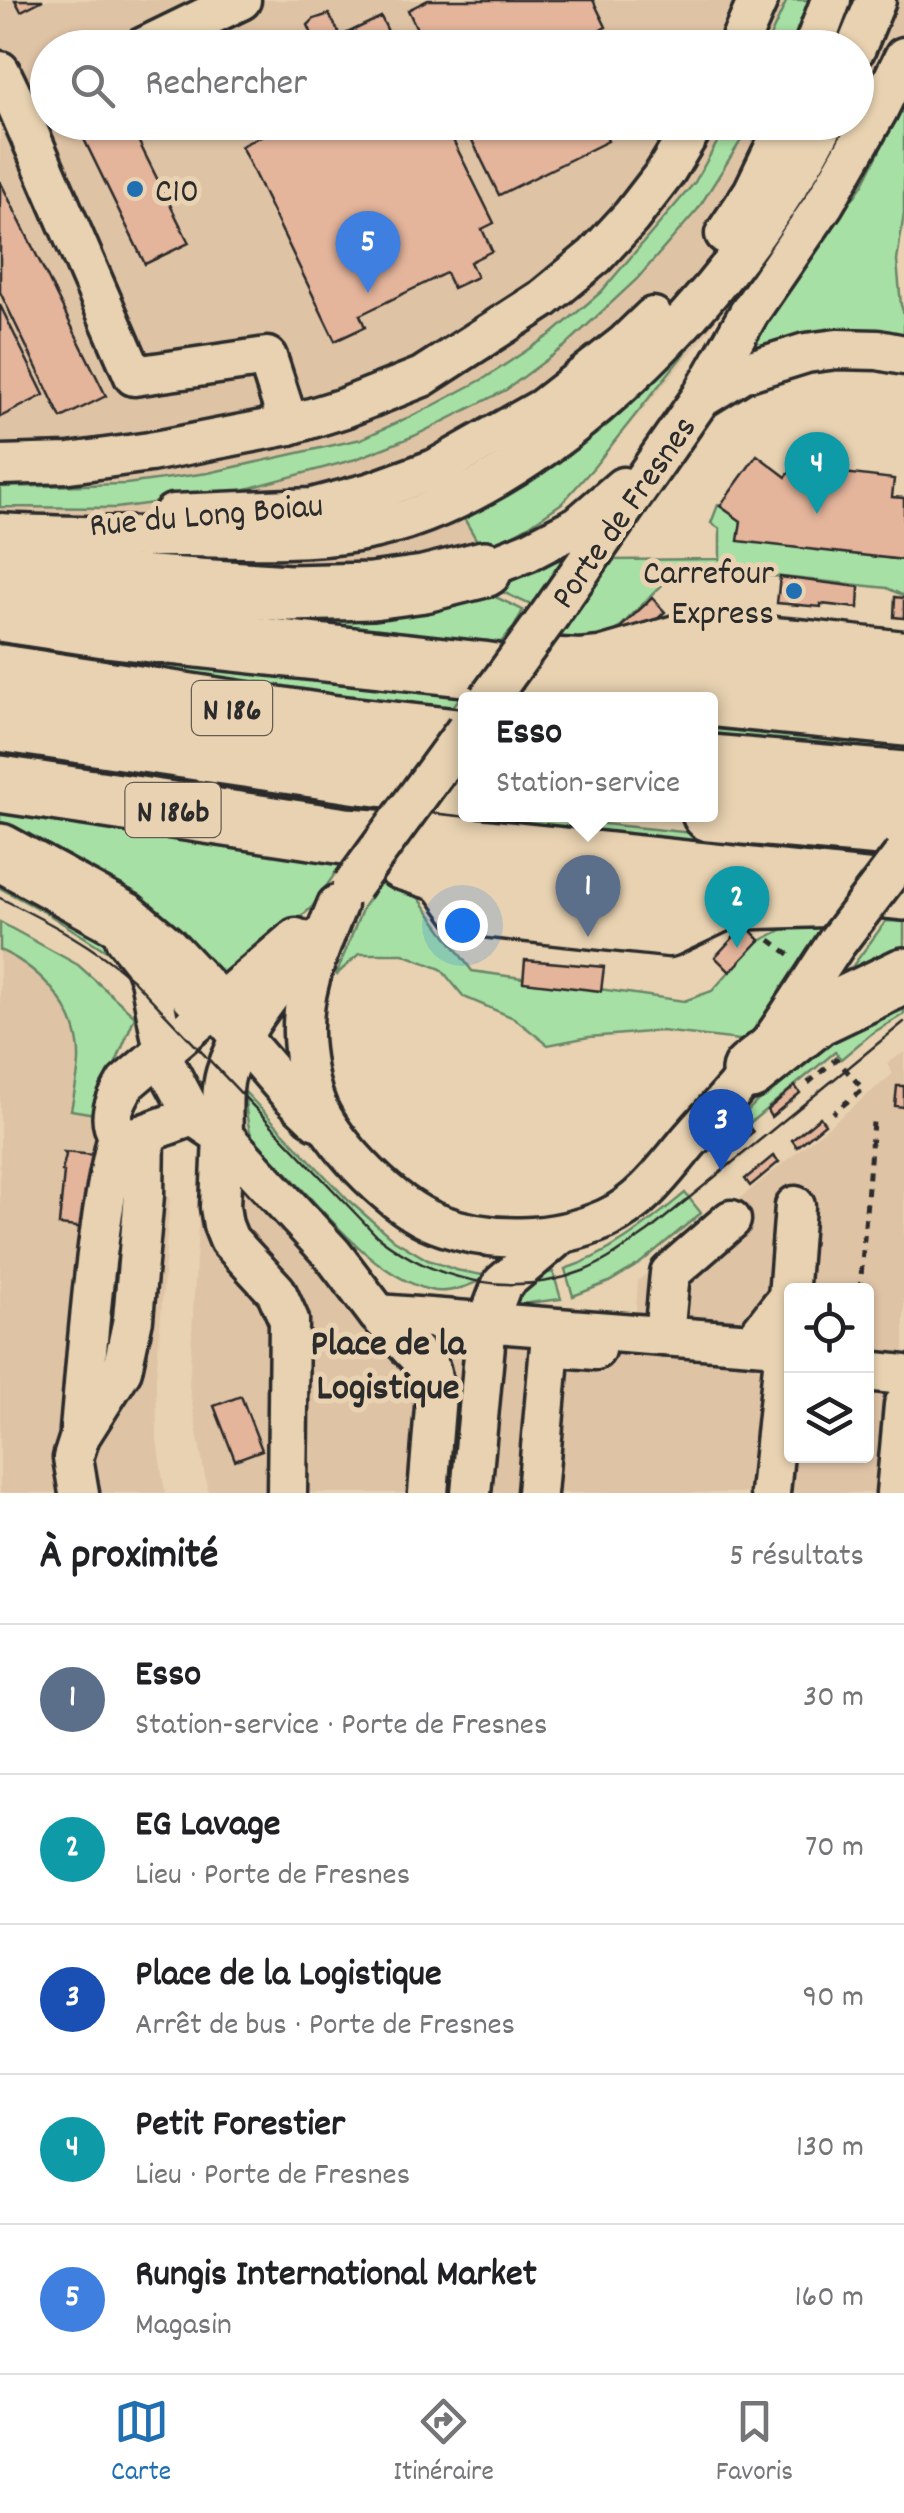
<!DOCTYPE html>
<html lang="fr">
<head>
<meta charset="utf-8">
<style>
	:root { --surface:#fff; --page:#f6f6f6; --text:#202124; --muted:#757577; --line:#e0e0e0; --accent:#1f6fb2 }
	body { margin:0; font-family:Dekko,sans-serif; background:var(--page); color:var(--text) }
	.controls { position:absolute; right:30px; bottom:30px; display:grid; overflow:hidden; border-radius:10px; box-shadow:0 2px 8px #0004 }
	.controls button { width:90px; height:90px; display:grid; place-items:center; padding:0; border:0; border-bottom:2px solid var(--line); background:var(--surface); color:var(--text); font:50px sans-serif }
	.you { position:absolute; left:462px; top:925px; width:35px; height:35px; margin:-25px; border:8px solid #fff; border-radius:50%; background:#1a73e8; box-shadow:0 0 0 15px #1a73e833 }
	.badge { display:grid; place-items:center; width:65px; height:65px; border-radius:50%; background:var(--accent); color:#fff; font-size:32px; font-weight:700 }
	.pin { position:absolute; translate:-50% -82px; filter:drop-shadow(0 2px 5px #0008) }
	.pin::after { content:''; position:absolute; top:52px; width:35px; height:30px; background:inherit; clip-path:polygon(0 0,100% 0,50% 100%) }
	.popup { position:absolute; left:458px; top:692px; width:260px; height:130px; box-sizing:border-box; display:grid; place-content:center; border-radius:10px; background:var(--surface); filter:drop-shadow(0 2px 8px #0005); font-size:32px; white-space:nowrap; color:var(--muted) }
	.popup b { font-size:38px; color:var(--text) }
	.popup::after { content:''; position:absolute; left:50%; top:100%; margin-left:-20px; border:20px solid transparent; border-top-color:var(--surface) }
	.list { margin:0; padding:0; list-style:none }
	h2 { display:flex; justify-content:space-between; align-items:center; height:130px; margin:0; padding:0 40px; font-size:42px }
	h2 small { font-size:32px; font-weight:400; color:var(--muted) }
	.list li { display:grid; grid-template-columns:65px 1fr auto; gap:30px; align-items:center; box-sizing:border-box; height:150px; padding:0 40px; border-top:2px solid var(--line) }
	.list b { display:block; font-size:38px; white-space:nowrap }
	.list p { margin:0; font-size:32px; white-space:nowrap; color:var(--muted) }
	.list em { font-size:32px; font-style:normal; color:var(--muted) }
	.icon { flex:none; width:55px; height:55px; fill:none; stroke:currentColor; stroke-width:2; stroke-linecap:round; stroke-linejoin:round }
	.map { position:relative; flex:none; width:904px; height:1493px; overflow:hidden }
	.search { position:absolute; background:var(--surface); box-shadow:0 2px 8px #0004; left:30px; right:30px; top:30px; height:110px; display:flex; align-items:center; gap:25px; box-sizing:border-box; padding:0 35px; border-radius:55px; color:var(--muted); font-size:38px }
	.sheet { height:880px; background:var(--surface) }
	nav { display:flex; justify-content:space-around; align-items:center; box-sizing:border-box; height:140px; border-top:2px solid var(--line); background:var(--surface); font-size:28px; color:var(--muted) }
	nav a { display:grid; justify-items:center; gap:5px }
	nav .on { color:var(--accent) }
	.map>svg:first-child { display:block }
	.built { fill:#dfc3a5; fill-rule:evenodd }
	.green { fill:#a7e0a4; stroke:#698668; stroke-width:2.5 }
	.building { fill:#e4b49b; stroke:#2b2b2b; stroke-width:2.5 }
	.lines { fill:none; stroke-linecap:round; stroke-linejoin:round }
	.minor-casing { stroke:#2b2b2b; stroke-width:45 }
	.highway-casing { stroke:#2b2b2b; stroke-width:62 }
	.path { stroke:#2b2b2b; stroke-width:5; stroke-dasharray:8 8; stroke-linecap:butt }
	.minor { stroke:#e8d2b1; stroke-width:38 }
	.highway { stroke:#e8d2b1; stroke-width:55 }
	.tram { stroke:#2b2b2b; stroke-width:2.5 }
	.minor-bridge-casing { stroke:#2b2b2b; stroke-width:45; stroke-linecap:butt }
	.minor-bridge { stroke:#e8d2b1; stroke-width:38 }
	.poi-dot { fill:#1f6fb2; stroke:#e8d2b1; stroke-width:4 }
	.labels { text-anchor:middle; stroke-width:10; stroke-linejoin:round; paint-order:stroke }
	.shield { fill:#e8d2b1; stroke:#645d53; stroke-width:2.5 }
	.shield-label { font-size:32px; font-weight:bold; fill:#2b2b2b }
	.poi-label { font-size:35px; fill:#2b2b2b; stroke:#e8d2b1; text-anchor:start }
	.street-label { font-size:35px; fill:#2b2b2b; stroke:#e8d2b1 }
	.neighbourhood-label { font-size:38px; font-weight:bold; fill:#2b2b2b; stroke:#e8d2b1 }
</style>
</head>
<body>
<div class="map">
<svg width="904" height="1493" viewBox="0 0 904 1493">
	<rect width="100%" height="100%" fill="#e8d2b1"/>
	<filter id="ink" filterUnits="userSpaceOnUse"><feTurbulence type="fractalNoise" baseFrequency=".01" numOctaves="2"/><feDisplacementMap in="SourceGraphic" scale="20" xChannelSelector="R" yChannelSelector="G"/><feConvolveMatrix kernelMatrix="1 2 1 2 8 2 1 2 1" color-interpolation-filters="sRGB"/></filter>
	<g filter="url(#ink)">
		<g class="built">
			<path d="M0,0H904V46L886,41L857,99L856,48H48V122L844,123L812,179L766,251L705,336L594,467L562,503L530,525L483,551L316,574L0,562Z"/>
			<path d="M0,950L40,974L62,1002L76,1034L79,1061L71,1109L95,1114V1190L170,1197L156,1380L157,1441L165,1493H0Z"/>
			<path d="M904,1052V1493H208L189,1386L203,1137L358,1276L388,1295L422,1304L635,1326L638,1281L893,1074L887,1064ZM792,1290H866V1456H792Z"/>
		</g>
		<g class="green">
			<path d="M787,0H813L791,47L765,48Z"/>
			<path d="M904,102V213L897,261L901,305L904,314V337L871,330L817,331L747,350L863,184Z"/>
			<path d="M728,123H752L698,209L637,279L565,346L506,390L414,436L356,459L235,492L116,508L0,507V487L126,484L208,473L361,439L423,411L485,378L553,333L601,292L695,182Z"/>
			<path d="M715,315L594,467L562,503L530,525L483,551L462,515L484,506L564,454Z"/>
			<path d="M718,505L741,521L739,539L904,560V596L887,588L707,569L674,573L610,637L552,644L608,560L720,559V529L711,523Z"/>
			<path d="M574,553L537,608L494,588Z"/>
			<path d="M485,592L523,610L514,627L501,642L368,633L13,596Z"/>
			<path d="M0,631L465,691L449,712L0,648Z"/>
			<path d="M710,718L904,738V756L711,738Z"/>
			<path d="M0,745L387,801L375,819L0,764Z"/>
			<path d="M435,806L466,814L515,815L880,852L865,872L423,822Z"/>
			<path d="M0,809L341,865L312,907L214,995L0,837Z"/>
			<path d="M394,864L472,971L684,1001L712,991L754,944L797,922L834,915L748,1041L661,1031L589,1037L548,1045L514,1018L464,997L441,969L403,954H359L336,975L363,907Z"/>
			<path d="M0,865L114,943L119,959L48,914L0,888Z"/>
			<path d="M886,921L904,922V959L826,1002Z"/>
			<path d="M0,922L78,965L135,1016L95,1114L71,1110C74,1094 78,1078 79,1062C81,1011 43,970 0,950Z"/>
			<path d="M904,986V1014L871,1034L841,1059L835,1052L727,1142L718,1140L805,1054Z"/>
			<path d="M244,1091L348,1200L394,1240L428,1260L456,1270L488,1276C473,1285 448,1295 430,1290C374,1275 327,1215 289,1175C278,1163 261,1150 252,1136C246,1125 246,1104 244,1091Z"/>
			<path d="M685,1193L701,1213L639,1264L609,1282L573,1296L565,1269C612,1254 648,1223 685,1193Z"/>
			<path d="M553,1272L561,1299L512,1305L539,1275Z"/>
		</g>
		<g class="building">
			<path d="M15,0H43L21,11Z"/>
			<path d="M428,0H593L606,27L565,48H426L408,10Z"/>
			<path d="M329,14L341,36L381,17L396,48H318L308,25L314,19Z"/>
			<path d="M108,122H129L189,243L145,264L82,135Z"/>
			<path d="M257,122H444L494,223L482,229L492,251L470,262L477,277L453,288L446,273L360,315L365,327L335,341L241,146L263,135Z"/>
			<path d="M463,122H599L608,141L499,195Z"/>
			<path d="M0,181L106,396L61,418L0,292Z"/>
			<path d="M0,305L44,395L0,417Z"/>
			<path d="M757,455L786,477L794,467L894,479L892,497L904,498V560L738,541L741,521L720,506Z"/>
			<path d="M780,577L859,587L858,608L821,604V607L777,603Z"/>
			<path d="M895,597L904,598V618L894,617Z"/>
			<path d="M652,598L665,612L634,641L621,627Z"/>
			<path d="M745,925L760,940L730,972L715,957Z"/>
			<path d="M525,960L604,967L601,991L523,982Z"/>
			<path d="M795,1086L800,1093L771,1117L767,1110Z"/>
			<path d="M897,1086H904V1107L895,1106Z"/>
			<path d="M820,1117L825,1124L797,1147L792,1140Z"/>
			<path d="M748,1125L753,1132L725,1155L720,1148Z"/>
			<path d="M64,1152L95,1155L93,1174H90L85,1228L59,1225L64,1172L62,1171L66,1155Z"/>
			<path d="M773,1156L779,1162L750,1186L745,1179Z"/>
			<path d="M241,1396L262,1450L235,1460L214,1406Z"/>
		</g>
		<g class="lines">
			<g class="minor-casing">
				<g id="minor">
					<path d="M142,48L241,0"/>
					<path d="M737,48L758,0"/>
					<path d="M813,48L831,0"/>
					<path d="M856,48L876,0"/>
					<path d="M0,71L18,108L134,376L267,357L289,425L344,408L422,377L543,299L595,256L631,217L665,173L696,122"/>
					<path d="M725,234L753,192L787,122"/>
					<path d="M703,394L749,313L824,204L878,110L904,57"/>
					<path d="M0,465L69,463L150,452L289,425"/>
					<path d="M173,514L312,508L372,492L435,469L543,408L625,344L653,317"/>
					<path d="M0,533C63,537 127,537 190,537C246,538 302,541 357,532C544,500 742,284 825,122"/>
					<path d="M484,569L529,551L579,525L623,487"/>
					<path d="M551,613L700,399L742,373L806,353L837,349L878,350L904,355"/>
					<path d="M635,655L904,683"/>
					<path d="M541,657L580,659L600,657L693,630L808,640L904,651"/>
					<path d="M352,840L398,869L440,882L728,910L825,907L841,894"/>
					<path d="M440,882L464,915L669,937L724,911"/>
					<path d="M337,905C317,955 298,995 304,1050C306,1070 310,1091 318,1109C338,1149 394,1207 436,1223C490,1244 554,1242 606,1219C641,1203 664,1171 688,1142C708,1119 729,1097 748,1073C781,1032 808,985 837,942"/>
					<path d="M125,939L144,963L150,979L167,1067L193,1116L223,1136L220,1207L223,1225L229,1240L276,1291L289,1320L287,1493"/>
					<path d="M311,941C282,981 240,1026 226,1073C220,1093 223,1116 223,1136L333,1255L378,1314L430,1369L436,1395L428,1493"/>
					<path d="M226,1020L289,1093L317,1120"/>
					<path d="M193,1116L132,1138L118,1135C106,1117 116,1100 126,1083L296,938"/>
					<path d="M378,1314L792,1346"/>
					<path d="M664,1336L670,1273L731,1220"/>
					<path d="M752,1343L788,1297L795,1206"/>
					<path d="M866,1371L904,1375"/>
					<path d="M80,1430C89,1331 95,1232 118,1135"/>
					<path d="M79,1493L73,1458L80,1436L122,1370L133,1319L144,1195L145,1134"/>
					<path d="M471,1493L487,1323L502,1284L561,1234"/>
					<path d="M537,1493L550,1346L595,1350"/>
					<path d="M770,1493L785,1346"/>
					<path d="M896,1493L904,1405"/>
				</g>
			</g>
			<g class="highway-casing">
				<g id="highway">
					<path d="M0,574L289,593L372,591L424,584L484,569"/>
					<path d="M0,613L105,629L482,670L597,687L904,718"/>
					<path d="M0,673L329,723L466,738"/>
					<path d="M0,723L360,776L466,788"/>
					<path d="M710,763L904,780"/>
					<path d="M0,784L345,836L432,842L904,892"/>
					<path d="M710,813L904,830"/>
					<path d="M0,852L124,920L161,951L214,1007"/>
					<path d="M750,1071L816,1018L904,976"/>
				</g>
			</g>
			<g class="path">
				<path d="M770,940L793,957"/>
				<path d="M808,1083L836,1059L863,1089L833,1113"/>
				<path d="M860,1290L873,1122"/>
			</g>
			<use href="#minor" class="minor"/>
			<use href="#highway" class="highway"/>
			<path class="tram" d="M0,898C47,921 93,945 133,980L377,1236C435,1282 513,1298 583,1271C608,1261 629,1245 650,1230L904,1022"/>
			<g class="minor-bridge-casing">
				<g id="minor-bridge">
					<path d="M488,700L551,613"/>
					<path d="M352,886L466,730"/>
					<path d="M837,942L904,854"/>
				</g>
			</g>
			<use href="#minor-bridge" class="minor-bridge"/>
		</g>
	</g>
	<g class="poi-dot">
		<circle cx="135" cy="189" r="10"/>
		<circle cx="794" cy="591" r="10"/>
	</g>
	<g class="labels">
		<g class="shield">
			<rect x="192" y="681" width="80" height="54" rx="8"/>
			<rect x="125.5" y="783" width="95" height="54" rx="8"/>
		</g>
		<g class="shield-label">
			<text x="232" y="719">N 186</text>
			<text x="173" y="821">N 186b</text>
		</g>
		<g class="poi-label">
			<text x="155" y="201">C10</text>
			<text x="774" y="583" text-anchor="end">Carrefour<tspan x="774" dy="40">Express</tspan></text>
		</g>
		<g class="street-label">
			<text transform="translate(622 511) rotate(-55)" y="12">Porte de Fresnes</text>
			<text transform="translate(206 513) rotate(-5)" y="12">Rue du Long Boiau</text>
		</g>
		<g class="neighbourhood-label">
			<text x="388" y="1354">Place de la<tspan x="388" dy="44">Logistique</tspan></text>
		</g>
	</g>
</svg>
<div class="controls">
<button><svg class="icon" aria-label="locate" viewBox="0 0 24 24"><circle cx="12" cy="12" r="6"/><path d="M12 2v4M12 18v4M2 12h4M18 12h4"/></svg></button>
<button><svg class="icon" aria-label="layers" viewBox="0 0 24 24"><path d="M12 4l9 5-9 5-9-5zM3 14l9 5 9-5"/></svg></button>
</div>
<div class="you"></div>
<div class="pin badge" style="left:588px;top:937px;background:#5c6f8a">1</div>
<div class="popup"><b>Esso</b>Station-service</div>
<div class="pin badge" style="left:737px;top:948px;background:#0f9aa8">2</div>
<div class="pin badge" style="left:721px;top:1171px;background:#1a4fb4">3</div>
<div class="pin badge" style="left:817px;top:514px;background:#0f9aa8">4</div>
<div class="pin badge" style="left:368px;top:293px;background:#3f7fe0">5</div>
<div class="search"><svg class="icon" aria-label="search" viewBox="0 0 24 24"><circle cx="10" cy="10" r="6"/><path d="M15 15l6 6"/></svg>Rechercher</div>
</div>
<section class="sheet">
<h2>À proximité<small>5 résultats</small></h2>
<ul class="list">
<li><span class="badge" style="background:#5c6f8a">1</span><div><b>Esso</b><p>Station-service · Porte de Fresnes</p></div><em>30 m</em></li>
<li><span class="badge" style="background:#0f9aa8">2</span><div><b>EG Lavage</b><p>Lieu · Porte de Fresnes</p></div><em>70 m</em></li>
<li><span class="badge" style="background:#1a4fb4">3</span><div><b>Place de la Logistique</b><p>Arrêt de bus · Porte de Fresnes</p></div><em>90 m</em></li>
<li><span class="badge" style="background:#0f9aa8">4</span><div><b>Petit Forestier</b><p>Lieu · Porte de Fresnes</p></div><em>130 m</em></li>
<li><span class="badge" style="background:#3f7fe0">5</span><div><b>Rungis International Market</b><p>Magasin</p></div><em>160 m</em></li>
</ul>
</section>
<nav>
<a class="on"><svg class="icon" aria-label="map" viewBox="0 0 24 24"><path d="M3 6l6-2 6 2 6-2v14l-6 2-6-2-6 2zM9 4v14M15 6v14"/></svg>Carte</a>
<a><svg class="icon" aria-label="directions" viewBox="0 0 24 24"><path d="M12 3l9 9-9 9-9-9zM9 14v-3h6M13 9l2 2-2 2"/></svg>Itinéraire</a>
<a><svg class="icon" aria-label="saved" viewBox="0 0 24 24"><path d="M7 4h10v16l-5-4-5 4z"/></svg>Favoris</a>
</nav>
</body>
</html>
